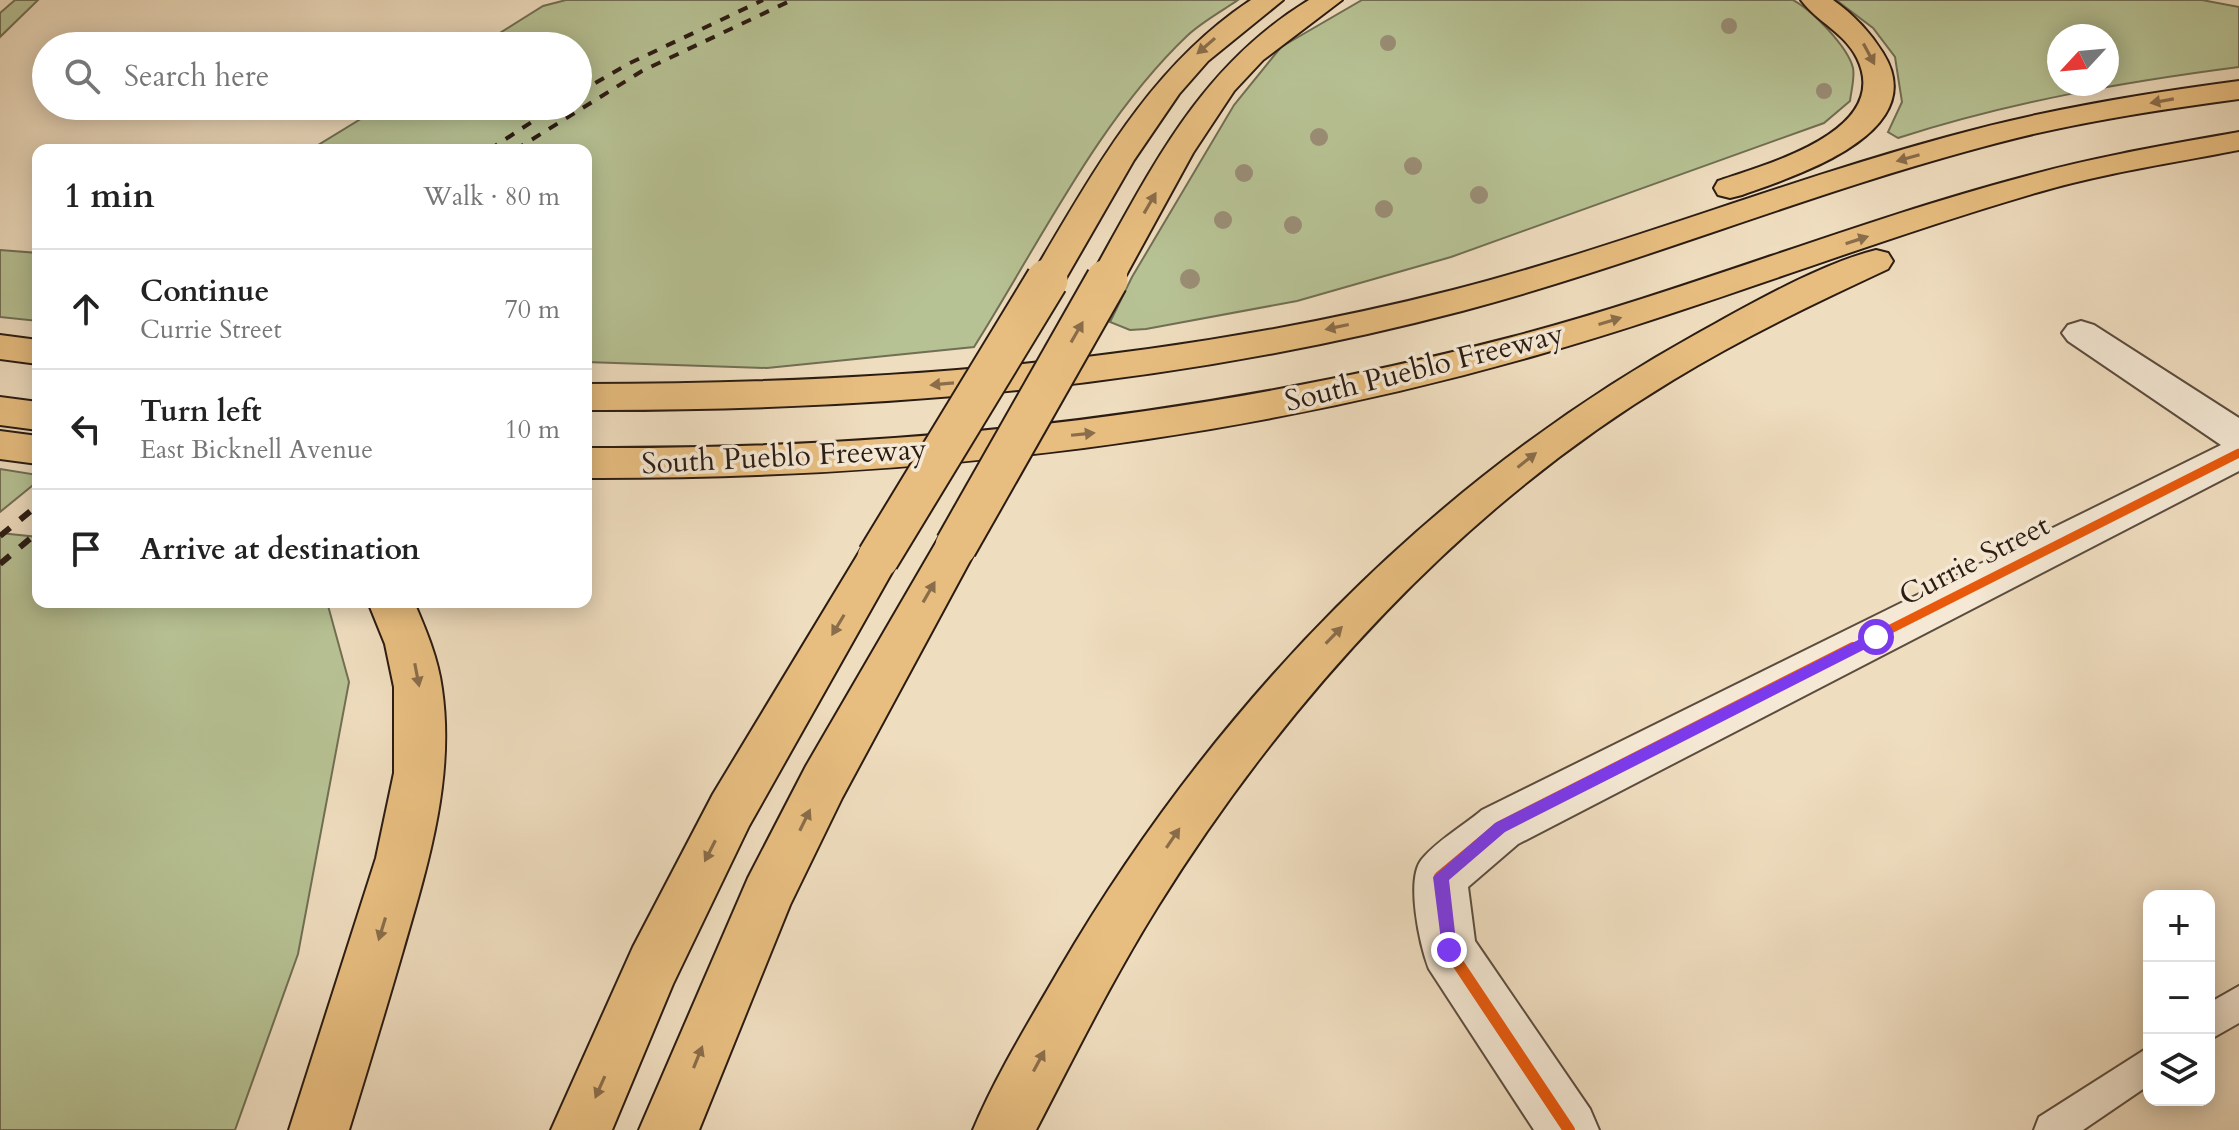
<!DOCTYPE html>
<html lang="en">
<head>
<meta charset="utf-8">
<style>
	:root { --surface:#fff; --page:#f2f2f2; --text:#222; --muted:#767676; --line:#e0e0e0 }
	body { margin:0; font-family:Cardo,serif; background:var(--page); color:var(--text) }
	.controls { position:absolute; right:24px; bottom:24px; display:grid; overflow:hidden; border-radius:16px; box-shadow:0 4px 20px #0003 }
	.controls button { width:72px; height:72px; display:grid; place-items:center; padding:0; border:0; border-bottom:2px solid var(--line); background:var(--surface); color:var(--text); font:40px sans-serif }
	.compass { position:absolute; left:2047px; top:24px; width:72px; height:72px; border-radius:50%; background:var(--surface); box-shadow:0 4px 20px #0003; rotate:244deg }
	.stop { position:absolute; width:24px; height:24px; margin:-18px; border:6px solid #7c3aed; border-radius:50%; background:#fff }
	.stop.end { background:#7c3aed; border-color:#fff; box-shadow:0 2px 8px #0008 }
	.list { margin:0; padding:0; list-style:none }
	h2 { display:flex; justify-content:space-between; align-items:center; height:104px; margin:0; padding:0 32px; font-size:34px }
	h2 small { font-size:26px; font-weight:400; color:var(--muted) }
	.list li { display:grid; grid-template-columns:52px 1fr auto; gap:24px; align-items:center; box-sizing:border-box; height:120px; padding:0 32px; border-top:2px solid var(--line) }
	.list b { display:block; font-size:30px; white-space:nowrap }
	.list p { margin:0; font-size:26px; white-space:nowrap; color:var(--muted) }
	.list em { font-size:26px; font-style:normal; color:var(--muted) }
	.icon { flex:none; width:44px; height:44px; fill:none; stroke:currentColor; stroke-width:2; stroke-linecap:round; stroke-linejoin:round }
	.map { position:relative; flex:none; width:2239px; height:1130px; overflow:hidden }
	.search { position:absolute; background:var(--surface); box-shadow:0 4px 20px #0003; left:32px; top:32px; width:560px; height:88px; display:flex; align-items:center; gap:20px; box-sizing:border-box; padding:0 28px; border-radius:44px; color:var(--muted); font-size:30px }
	.panel { position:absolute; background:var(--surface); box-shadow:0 4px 20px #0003; left:32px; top:144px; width:560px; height:464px; border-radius:16px }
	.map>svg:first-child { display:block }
	.green { fill:#b7c294; stroke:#716f54; stroke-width:2; fill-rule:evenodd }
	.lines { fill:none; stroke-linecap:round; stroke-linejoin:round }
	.service-casing { stroke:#5c4c3e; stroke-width:4 }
	.minor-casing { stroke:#5c4c3e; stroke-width:4 }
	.motorway-casing { stroke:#2b1c13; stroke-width:4 }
	.service { fill:#f5e9d5; fill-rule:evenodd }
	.minor { fill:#f5e9d5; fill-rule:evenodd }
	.motorway { fill:#e8be80; fill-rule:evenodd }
	.rail-far1 { stroke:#2b1c13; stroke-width:4; stroke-dasharray:10 10; stroke-linecap:butt }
	.rail { stroke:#2b1c13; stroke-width:6; stroke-dasharray:13 13; stroke-linecap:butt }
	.motorway-bridge-far1-casing { stroke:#2b1c13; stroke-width:34; stroke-linecap:butt }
	.motorway-bridge-casing { stroke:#2b1c13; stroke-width:45; stroke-linecap:butt }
	.motorway-bridge-far1 { stroke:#e8be80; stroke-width:31 }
	.motorway-bridge { stroke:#e8be80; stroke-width:41 }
	.cycleway-far1-casing { stroke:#f5e9d5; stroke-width:14 }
	.cycleway-casing { stroke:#f5e9d5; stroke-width:17 }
	.cycleway-far1 { stroke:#e8590c; stroke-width:9 }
	.cycleway { stroke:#e8590c; stroke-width:12 }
	.tree { fill:#9a8e76 }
	.oneway { fill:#8a6d4a }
	.route { fill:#7c3aed }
	.labels { text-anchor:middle; stroke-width:7; stroke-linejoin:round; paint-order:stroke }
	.street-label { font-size:30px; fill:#2b1c13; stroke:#f5e9d5 }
</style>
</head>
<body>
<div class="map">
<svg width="2239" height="1130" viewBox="0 0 2239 1130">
	<rect width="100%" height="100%" fill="#efddbf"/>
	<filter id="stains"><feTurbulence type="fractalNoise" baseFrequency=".0025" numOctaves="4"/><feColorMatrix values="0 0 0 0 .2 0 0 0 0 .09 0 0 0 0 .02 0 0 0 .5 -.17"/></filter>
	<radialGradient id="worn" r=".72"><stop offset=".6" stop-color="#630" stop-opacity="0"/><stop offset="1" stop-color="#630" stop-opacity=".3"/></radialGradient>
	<g class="green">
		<path d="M15,0H38L0,37V13Z"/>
		<path d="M566,0H1238C1222,11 1202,22 1188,35C1099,119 1039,244 974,347L767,368L586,362V150H310L382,106H578V46H479L543,6Z"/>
		<path d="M1362,0H1793C1812,10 1848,47 1853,68C1855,77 1851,92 1850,101L1824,123L1451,257L1297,301L1146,329L1130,330L1110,322L1132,277L1234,105L1281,47Z"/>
		<path d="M1836,0H2202L2239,7V67C2123,82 2010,102 1898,138L1888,132L1902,102L1895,57L1873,28ZM2059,36H2107V84H2059Z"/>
		<path d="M0,250L38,253V321L0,317Z"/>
		<path d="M0,469L38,475V481L0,512Z"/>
		<path d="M0,533L38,537V602H327L349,682L298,954L235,1130H0Z"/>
	</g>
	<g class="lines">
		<g class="service-casing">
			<g id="service">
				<path d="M2239,986V1023L2209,1040V1003Z"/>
				<path d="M2149,1047V1085L2083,1130H2034L2039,1117Z"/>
			</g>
		</g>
		<g class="minor-casing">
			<path id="minor" d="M2081,321L2094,325L2239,418V471L1518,844L1468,887L1475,941L1590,1109L1599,1130H1534L1429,969C1420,946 1405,879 1422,859C1438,840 1463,826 1482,810L2221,445L2068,341L2062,333L2068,325Z"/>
		</g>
		<g class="motorway-casing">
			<g id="motorway">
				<path d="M1251,0H1283L1208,61L1179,94L1134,160L1062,285L1049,288L1036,285L1031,277C1093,174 1148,68 1251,0Z"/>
				<path d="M1309,0H1342L1263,60L1234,91L1193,153L1124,279L1112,282L1100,279L1094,271C1154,164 1201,66 1309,0Z"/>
				<path d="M1801,0H1833C1853,14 1870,32 1883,53C1933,133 1795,176 1742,195L1730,198L1718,195L1714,188L1718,181C1767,164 1893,131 1857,58C1844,32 1817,22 1801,0Z"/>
				<path d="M2239,81V99C2158,110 2076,122 1997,143C1816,190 1642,263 1462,311C1177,386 880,411 586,410V384C876,384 1171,362 1453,290C1620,247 1781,182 1947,137C2043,110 2141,94 2239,81Z"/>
				<path d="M2239,132V150C2172,163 2104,173 2039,192C1870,241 1706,307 1537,355C1227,444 908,479 586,478V448C899,450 1208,417 1512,337C1684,292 1850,223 2023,177C2094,157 2166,145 2239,132Z"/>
				<path d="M1876,250L1888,253L1893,261L1888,269C1815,303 1742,338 1673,380C1462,507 1287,699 1158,906C1113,978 1075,1055 1036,1130H973C996,1075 1029,1022 1059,970C1214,705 1430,481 1700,332C1751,304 1820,264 1876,250Z"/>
				<path d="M0,335L38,340V364L0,359Z"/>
				<path d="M0,397L38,402V430L0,425Z"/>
				<path d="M0,431L38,436V464L0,459Z"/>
				<path d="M956,530L971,534L978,546L842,798L790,905L699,1130H639L748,878L806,766L941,534Z"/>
				<path d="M878,541L893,546L900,558L749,826L673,984L612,1130H551L633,947L713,794L863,546Z"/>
				<path d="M368,602H414C426,630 438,658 442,689C455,779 427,868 402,954C385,1013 367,1071 349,1130H289L376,858L394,773V687L385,644Z"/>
			</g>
		</g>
		<use href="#service" class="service"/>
		<use href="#minor" class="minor"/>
		<use href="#motorway" class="motorway"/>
		<g class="rail-far1">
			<path d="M578,93L628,64L763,0"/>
			<path d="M489,150L556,106"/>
			<path d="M515,150L642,71L792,0"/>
		</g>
		<g class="rail">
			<path d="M0,536L38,505"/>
			<path d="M0,564L38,532"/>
		</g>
		<g class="motorway-bridge-far1-casing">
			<g id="motorway-bridge-far1">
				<path d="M1046,282L1049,277"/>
				<path d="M1105,282L1112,271"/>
			</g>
		</g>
		<g class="motorway-bridge-casing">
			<g id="motorway-bridge">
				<path d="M956,546L1107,280"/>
				<path d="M878,558L1047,280"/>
			</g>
		</g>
		<use href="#motorway-bridge-far1" class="motorway-bridge-far1"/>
		<use href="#motorway-bridge" class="motorway-bridge"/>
		<g class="cycleway-far1-casing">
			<path id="cycleway-far1" d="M1849,650L2239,453"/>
		</g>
		<g class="cycleway-casing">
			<path id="cycleway" d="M1569,1130L1449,950L1440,877L1500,827L1853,648"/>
		</g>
		<use href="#cycleway-far1" class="cycleway-far1"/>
		<use href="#cycleway" class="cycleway"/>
	</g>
	<g class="tree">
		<circle cx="1729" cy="26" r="8"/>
		<circle cx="1388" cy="43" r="8"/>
		<circle cx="1824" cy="91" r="8"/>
		<circle cx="1319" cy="137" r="9"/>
		<circle cx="1413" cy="166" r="9"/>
		<circle cx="1244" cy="173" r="9"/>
		<circle cx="1479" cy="195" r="9"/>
		<circle cx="1384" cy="209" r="9"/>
		<circle cx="1223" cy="220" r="9"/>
		<circle cx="1293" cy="225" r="9"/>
		<circle cx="1190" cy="279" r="10"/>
	</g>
	<defs><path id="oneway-solid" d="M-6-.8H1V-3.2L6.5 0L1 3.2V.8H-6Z" transform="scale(2)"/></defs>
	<g class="oneway">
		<use href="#oneway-solid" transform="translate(1206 46) rotate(139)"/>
		<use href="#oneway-solid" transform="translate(1869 54) rotate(62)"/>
		<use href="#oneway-solid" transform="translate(2162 101) rotate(170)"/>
		<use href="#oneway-solid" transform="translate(1908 158) rotate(164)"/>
		<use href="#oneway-solid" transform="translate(1150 203) rotate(-60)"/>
		<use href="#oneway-solid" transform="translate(1857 240) rotate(-18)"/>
		<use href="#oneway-solid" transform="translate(1610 321) rotate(-17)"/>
		<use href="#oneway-solid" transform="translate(1337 327) rotate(168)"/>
		<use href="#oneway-solid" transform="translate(1077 332) rotate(-60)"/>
		<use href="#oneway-solid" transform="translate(942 384) rotate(175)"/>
		<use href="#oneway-solid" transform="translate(1083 434) rotate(-6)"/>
		<use href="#oneway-solid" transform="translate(1527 460) rotate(-38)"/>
		<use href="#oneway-solid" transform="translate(929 592) rotate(-60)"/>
		<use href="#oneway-solid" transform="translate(838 625) rotate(121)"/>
		<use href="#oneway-solid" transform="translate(1334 635) rotate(-46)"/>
		<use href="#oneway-solid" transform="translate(417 675) rotate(79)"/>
		<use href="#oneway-solid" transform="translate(805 820) rotate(-64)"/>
		<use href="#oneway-solid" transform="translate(1173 838) rotate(-56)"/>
		<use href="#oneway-solid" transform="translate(710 851) rotate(117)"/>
		<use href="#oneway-solid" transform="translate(382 929) rotate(107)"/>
		<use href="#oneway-solid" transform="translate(698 1057) rotate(-68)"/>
		<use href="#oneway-solid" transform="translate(1039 1061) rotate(-62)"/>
		<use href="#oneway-solid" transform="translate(600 1087) rotate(114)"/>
	</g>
	<path class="route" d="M1876,631L1883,637L1881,641L1505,832L1449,880L1457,950L1449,958L1443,956L1433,877L1495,823Z"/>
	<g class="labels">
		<g class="street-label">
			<text transform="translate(1424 367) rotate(-14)" y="10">South Pueblo Freeway</text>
			<text transform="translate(784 456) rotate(-3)" y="10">South Pueblo Freeway</text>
			<text transform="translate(1974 560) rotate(-27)" y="10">Currie Street</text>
		</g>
	</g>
	<rect width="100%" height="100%" filter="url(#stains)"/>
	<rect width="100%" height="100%" fill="url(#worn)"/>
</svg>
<div class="controls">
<button>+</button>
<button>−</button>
<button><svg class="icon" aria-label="layers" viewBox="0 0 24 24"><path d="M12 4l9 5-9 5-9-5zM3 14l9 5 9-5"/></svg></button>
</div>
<svg class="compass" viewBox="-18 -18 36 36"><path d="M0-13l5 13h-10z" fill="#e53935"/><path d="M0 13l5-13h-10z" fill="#767676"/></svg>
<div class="stop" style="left:1876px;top:637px"></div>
<div class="stop end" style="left:1449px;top:950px"></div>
<div class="search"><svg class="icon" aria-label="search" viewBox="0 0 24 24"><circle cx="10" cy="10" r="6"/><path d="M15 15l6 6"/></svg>Search here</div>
<section class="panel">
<h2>1 min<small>Walk · 80 m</small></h2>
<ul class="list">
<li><svg class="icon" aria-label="ahead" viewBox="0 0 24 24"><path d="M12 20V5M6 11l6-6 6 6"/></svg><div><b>Continue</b><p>Currie Street</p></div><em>70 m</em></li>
<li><svg class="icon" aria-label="left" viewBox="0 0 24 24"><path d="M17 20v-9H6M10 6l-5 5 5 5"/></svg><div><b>Turn left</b><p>East Bicknell Avenue</p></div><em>10 m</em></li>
<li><svg class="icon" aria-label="arrive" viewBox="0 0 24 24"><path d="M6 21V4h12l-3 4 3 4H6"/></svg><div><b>Arrive at destination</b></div></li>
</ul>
</section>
</div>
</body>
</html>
